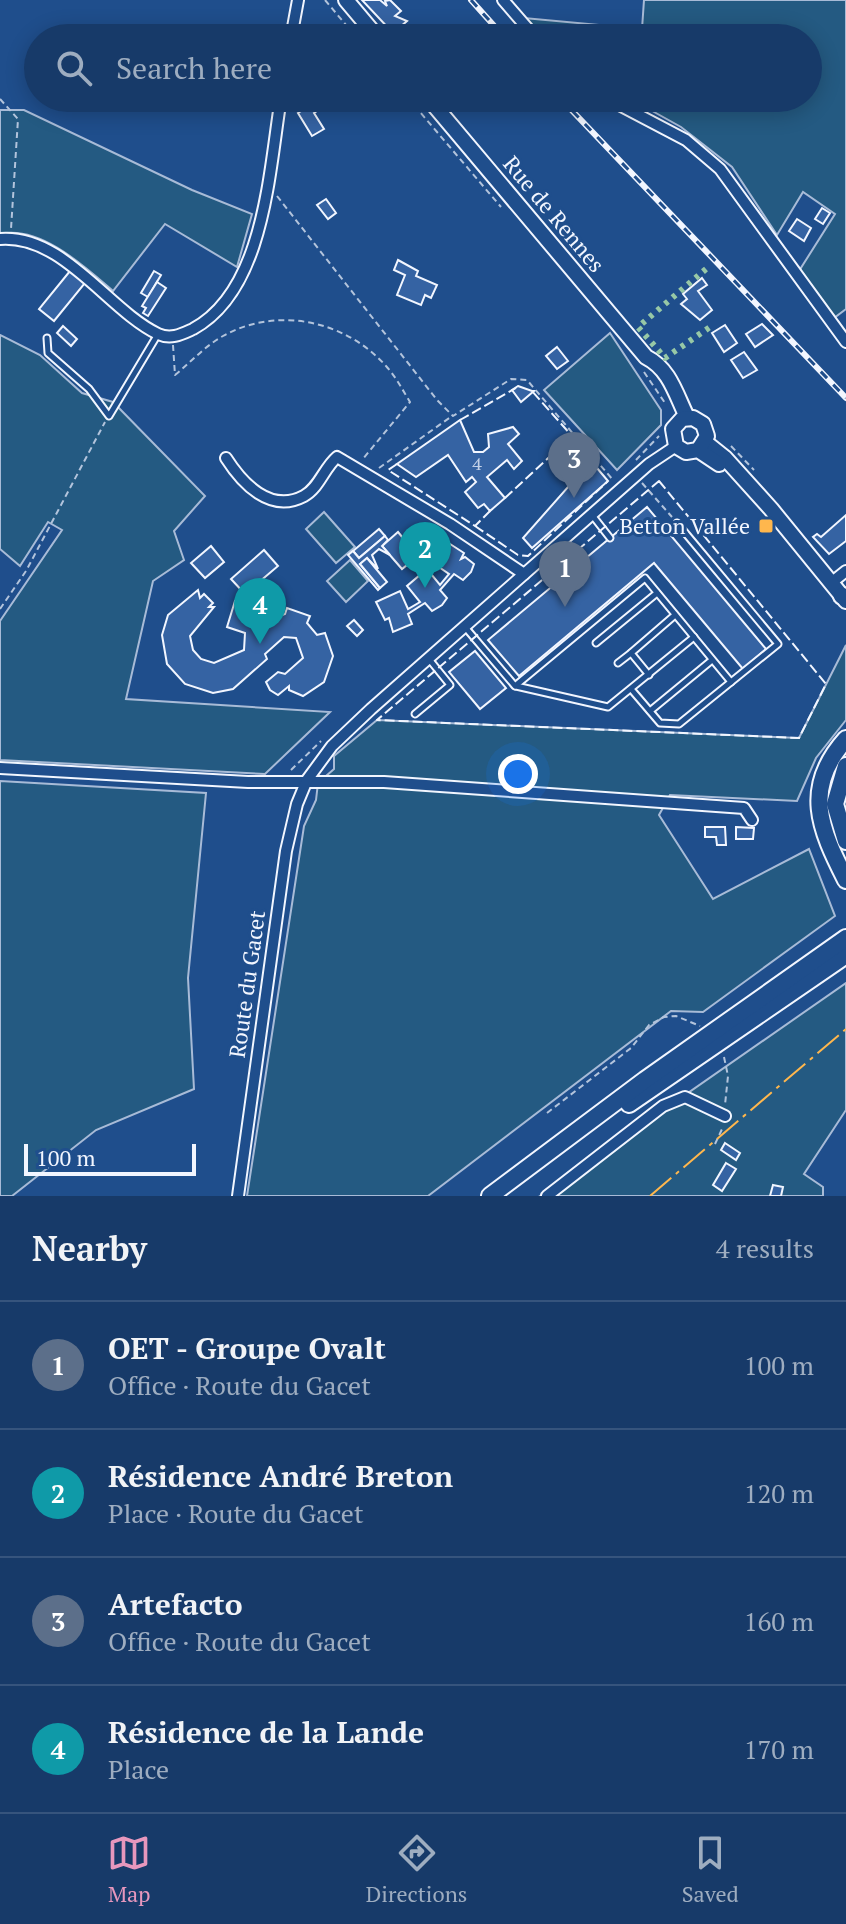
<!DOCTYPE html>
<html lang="en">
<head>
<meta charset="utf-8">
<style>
	:root { --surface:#173a69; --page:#20416f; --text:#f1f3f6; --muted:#9eadc0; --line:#36547d; --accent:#e797bd }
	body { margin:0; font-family:"PT Serif",serif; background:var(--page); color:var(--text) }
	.scale { position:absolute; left:24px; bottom:20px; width:172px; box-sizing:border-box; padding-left:8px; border:4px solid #f2f6ff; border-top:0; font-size:22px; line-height:28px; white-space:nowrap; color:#f2f6ff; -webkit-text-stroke:6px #1f4e8c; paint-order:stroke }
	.you { position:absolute; left:518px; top:774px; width:28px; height:28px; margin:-20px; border:6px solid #fff; border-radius:50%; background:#1a73e8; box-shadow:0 0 0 12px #1a73e833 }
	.badge { display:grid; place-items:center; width:52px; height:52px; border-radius:50%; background:var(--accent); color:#fff; font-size:26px; font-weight:700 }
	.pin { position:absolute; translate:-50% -66px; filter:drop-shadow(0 2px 4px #0008) }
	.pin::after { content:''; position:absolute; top:42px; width:28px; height:24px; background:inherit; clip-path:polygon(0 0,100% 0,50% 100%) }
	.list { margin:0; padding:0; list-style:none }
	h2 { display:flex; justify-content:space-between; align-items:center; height:104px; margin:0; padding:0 32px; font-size:34px }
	h2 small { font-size:26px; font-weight:400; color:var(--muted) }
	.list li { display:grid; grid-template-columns:52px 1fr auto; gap:24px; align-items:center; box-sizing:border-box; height:128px; padding:0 32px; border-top:2px solid var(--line) }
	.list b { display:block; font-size:30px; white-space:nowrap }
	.list p { margin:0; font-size:26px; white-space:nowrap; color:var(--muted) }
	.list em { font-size:26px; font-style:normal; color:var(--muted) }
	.icon { flex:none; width:44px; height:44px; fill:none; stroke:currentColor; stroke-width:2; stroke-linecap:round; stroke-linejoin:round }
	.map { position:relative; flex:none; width:846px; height:1196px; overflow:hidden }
	.search { position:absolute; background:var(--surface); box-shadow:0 4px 20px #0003; left:24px; right:24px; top:24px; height:88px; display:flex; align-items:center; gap:20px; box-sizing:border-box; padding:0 28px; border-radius:44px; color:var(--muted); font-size:30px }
	.sheet { height:616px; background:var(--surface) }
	nav { display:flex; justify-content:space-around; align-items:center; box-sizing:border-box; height:112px; border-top:2px solid var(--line); background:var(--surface); font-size:22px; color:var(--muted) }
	nav a { display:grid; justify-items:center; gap:4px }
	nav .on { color:var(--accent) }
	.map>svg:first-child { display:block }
	.green { fill:#245a82; stroke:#a8bbd7; stroke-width:2 }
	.building { fill:#3563a3; stroke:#f2f6ff; stroke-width:2 }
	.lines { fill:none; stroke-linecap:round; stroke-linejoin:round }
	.service-casing { stroke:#f2f6ff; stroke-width:9 }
	.minor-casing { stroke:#f2f6ff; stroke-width:14 }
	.secondary-casing { stroke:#f2f6ff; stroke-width:18 }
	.primary-casing { stroke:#f2f6ff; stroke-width:20 }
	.path { stroke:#b3c4dc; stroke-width:2; stroke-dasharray:6 4; stroke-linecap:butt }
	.service { stroke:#1f4e8c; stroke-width:5 }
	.minor { stroke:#1f4e8c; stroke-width:10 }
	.secondary { stroke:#1f4e8c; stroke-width:14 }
	.primary { stroke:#1f4e8c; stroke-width:16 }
	.rail-casing { stroke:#f2f6ff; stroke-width:6 }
	.rail { stroke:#1f4e8c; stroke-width:3; stroke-dasharray:9; stroke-linecap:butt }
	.hedge { stroke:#97c8a6; stroke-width:6; stroke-dasharray:4 6; stroke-linecap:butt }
	.fence { stroke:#f2f6ff; stroke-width:2; stroke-dasharray:10 4; stroke-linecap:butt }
	.power { stroke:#ffb74d; stroke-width:2; stroke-dasharray:28 6 4 6; stroke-linecap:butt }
	.poi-dot { fill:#ffb74d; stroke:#1f4e8c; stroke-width:3 }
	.labels { text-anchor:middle; stroke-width:6; stroke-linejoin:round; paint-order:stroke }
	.number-label { font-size:18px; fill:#c3d1e8 }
	.street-label { font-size:22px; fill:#f2f6ff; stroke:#1f4e8c }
	.poi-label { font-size:22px; fill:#f2f6ff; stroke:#1f4e8c; text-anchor:end }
</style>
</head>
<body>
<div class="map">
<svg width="846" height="1196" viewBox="0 0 846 1196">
	<rect width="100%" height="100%" fill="#1f4e8c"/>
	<g class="green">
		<path d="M644,0H846V309L834,318L799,271L835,214L803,192L777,235L732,167L681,127L629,98H808V38H546L524,18L642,29Z"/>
		<path d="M0,110H24L192,190L252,214L237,267L165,224L113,291C84,266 40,225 0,234Z"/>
		<path d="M610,333L661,410V425L617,470L544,390Z"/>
		<path d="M0,335L40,355L82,393L113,402L205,496L174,531L184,560L153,581L126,699L330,712L265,774L0,760V621L62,530L48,522L20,566L0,549Z"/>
		<path d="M324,512L355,547L336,563L306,529Z"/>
		<path d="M350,560L368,581L346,602L327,581Z"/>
		<path d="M846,645V720L816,758L797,801L670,795L659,815L713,899L809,849L835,916L703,1012L671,1011L428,1196H247L304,826L316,800L318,783L334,769V756L377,720L799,738Z"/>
		<path d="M0,781L206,793L188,978L194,1089L96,1130L12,1196H0Z"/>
		<path d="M846,983V1110L804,1174L823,1187V1196H540Z"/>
	</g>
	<g class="building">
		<path d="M362,0H380L387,6L385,1L390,0L401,11L395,16L407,21L393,33Z"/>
		<path d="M321,99L325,106L314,113L324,129L312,136L298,113Z"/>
		<path d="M326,199L336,213L328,219L317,205Z"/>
		<path d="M822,208L830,213L823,224L815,219Z"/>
		<path d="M797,219L811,228L804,241L789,231Z"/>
		<path d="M398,260L418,271L416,276L437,285L431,298L425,295L421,305L397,295L405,275L394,270Z"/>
		<path d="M70,271L85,283L54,321L39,309Z"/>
		<path d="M154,271L161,275L148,297L141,293Z"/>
		<path d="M702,278L707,285L698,291L712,310L700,320L681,304L687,299L683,294Z"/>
		<path d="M157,282L166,288L148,316L143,313L146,308L142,306Z"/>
		<path d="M762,324L773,335L755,347L746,334Z"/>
		<path d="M725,325L737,343L724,352L712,333Z"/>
		<path d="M63,326L77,339L71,346L57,333Z"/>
		<path d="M557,347L568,361L557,369L546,356Z"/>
		<path d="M744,352L757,370L743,378L731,360Z"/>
		<path d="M518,386L532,391H534L521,402L512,390Z"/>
		<path d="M460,420L474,452H483L489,447L488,434L513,427L519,434L508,444L522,461L514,469L507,460L487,477L505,498L490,511L484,504L478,508L465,492L476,482L472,477L466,482L448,455L416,477L397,464Z"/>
		<path d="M591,461L608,481L532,548L523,538Z"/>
		<path d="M647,507L766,649L743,669L654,563L519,676L488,640Z"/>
		<path d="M846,515V541L829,554L813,537L817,534L821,537Z"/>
		<path d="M379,529L385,536L359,558L353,551Z"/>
		<path d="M398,532L418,556L402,569L382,546Z"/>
		<path d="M385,536L388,540L382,546L390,555L379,549L372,555L378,569L367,558L360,564L380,588L378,590L348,555L353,551L359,558Z"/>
		<path d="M447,542L464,553L461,559L465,557L474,564L471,572L463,580L454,574L440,590L447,598L442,605L432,611L425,603L408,614L412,624L393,632L389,618L385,620L376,602L400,591L408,609L420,602L407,586L427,569L440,585L449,574L433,563Z"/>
		<path d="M211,546L224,562L205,578L191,563Z"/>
		<path d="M264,550L278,566L245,594L231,579Z"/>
		<path d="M367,558L387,582L380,588L360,564Z"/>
		<path d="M198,590L200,598L204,594L213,603L209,607H214L190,636L193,650L201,659L214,663L244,650L245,633L227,627L235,601L269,612L268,616L274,618L285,614L287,608L310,616L307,623L317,635L325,633L333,656L324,682L303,696L289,690V686L278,695L270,690L266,682L278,672L285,674L303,658L296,638L284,637L265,654L267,659L233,689L213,693L185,684L167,664L162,635L168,615Z"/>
		<path d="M354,620L363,630L357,636L347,626Z"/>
		<path d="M475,651L506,688L480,709L449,672Z"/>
		<path d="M705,827H725L726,845H717L716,837H705Z"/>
		<path d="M736,827L754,828L753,839H736Z"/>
		<path d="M725,1143L740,1153L736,1160L721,1150Z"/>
		<path d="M726,1163L736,1169L722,1191L713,1185Z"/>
		<path d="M773,1185L783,1187L781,1196H770Z"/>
	</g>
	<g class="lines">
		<g class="service-casing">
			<g id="service">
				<path d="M47,338L48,353L89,389L109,416L158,334"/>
				<path d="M592,515L610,538"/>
				<path d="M465,627L515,686L645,578L731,682"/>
				<path d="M596,643L657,593"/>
				<path d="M618,663L631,653"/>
				<path d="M649,675L631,653L675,615"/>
				<path d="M516,686L608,707L694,637"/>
				<path d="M631,689L660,723L679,724L778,644L677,523"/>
				<path d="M650,711L712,660"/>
				<path d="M415,714L450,685L429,659"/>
			</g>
		</g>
		<g class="minor-casing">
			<g id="minor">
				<path d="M503,0L536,38"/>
				<path d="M291,38L298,0"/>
				<path d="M606,98L686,140L720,169L846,342"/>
				<path d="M0,239C63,234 108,310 158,334C171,340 182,334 193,329C265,290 269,170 281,98"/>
				<path d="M226,458C242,483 270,514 304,496C319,488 324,468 337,457L450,524L524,574"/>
				<path d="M831,583L846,571"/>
				<path d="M0,768L248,782H384L744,808L752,820"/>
				<path d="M238,1196L286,851L297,804L307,780L332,746L371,709L649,464L676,446"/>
				<path d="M547,1196L663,1106L685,1097L725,1116"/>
			</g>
		</g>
		<g class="secondary-casing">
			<g id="secondary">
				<path d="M346,0L378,38"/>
				<path d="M428,98L646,357C670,369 676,395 687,417"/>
				<path d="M705,442L725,458L771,509L846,601"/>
				<path d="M698,450L707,436L703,424L693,418L682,419L673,429L676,446L686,452L698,450L719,464"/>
			</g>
		</g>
		<g class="primary-casing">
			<g id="primary">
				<path d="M842,596L846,597"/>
				<path d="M846,739C802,788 820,829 846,880"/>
				<path d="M846,766L835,804L846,841"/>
				<path d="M629,1104L846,955"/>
				<path d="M490,1196L645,1080L846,938"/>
			</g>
		</g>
		<g class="path">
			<path d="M325,0L357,38"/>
			<path d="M408,98L501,207"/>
			<path d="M0,99L18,119L11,229"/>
			<path d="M277,196L437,400L453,416L511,379L527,380L613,480"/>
			<path d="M173,345L175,375C191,362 205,346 223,336C277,306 345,320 386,366C396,377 402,389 410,402L362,460"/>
			<path d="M644,372L665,403"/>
			<path d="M731,446L754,470"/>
			<path d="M636,460L659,436"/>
			<path d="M379,468L452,416"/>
			<path d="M642,483L672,517"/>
			<path d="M0,609L26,571L105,422"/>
			<path d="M291,770L321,741"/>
			<path d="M724,1057L728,1076L725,1105"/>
			<path d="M547,1113L631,1048L649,1025L664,1017L676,1016L700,1026"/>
			<path d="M715,1144L723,1127"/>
		</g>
		<use href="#service" class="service"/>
		<use href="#minor" class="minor"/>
		<use href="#secondary" class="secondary"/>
		<use href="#primary" class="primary"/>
		<g class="rail-casing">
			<g id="rail">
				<path d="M471,0L505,38"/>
				<path d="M560,98L846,398"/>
			</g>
		</g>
		<use href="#rail" class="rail"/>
		<path class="hedge" d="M706,269L638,327L665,358L710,327"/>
		<g class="fence">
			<path d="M460,420L516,388"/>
			<path d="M572,436L591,461"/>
			<path d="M397,464L388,470L475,526L490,511"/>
			<path d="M659,481L826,684L799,738L377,720Z"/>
			<path d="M505,498L572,436L531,390"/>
			<path d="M475,526L518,555L528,556L608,481"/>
		</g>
		<path class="power" d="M650,1196L846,1029"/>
	</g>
	<rect class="poi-dot" x="758" y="518" width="16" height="16" rx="4"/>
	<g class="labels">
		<g class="number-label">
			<text x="477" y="470">4</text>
		</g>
		<g class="street-label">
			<text transform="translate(554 214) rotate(50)" y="8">Rue de Rennes</text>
			<text transform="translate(247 984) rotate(-82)" y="8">Route du Gacet</text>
		</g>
		<g class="poi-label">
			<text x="750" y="534">Betton Vallée</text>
		</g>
	</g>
</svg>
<div class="scale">100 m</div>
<div class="you"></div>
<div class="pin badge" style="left:565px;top:607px;background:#5c6f8a">1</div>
<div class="pin badge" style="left:425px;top:588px;background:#0f9aa8">2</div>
<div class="pin badge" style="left:574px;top:498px;background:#5c6f8a">3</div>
<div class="pin badge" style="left:260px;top:644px;background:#0f9aa8">4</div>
<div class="search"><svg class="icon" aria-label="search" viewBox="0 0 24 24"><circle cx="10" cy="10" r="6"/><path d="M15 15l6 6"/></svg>Search here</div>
</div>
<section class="sheet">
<h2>Nearby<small>4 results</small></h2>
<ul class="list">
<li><span class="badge" style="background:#5c6f8a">1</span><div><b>OET - Groupe Ovalt</b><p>Office · Route du Gacet</p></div><em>100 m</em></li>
<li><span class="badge" style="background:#0f9aa8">2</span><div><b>Résidence André Breton</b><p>Place · Route du Gacet</p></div><em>120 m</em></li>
<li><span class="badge" style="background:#5c6f8a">3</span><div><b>Artefacto</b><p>Office · Route du Gacet</p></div><em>160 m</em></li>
<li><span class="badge" style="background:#0f9aa8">4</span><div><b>Résidence de la Lande</b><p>Place</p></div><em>170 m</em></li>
</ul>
</section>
<nav>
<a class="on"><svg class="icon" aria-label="map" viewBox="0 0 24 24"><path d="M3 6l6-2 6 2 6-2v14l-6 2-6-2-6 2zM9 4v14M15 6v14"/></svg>Map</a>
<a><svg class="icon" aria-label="directions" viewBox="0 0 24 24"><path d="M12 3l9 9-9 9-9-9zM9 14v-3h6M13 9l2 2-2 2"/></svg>Directions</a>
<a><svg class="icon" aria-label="saved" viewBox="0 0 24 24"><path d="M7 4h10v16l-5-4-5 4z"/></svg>Saved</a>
</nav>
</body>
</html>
